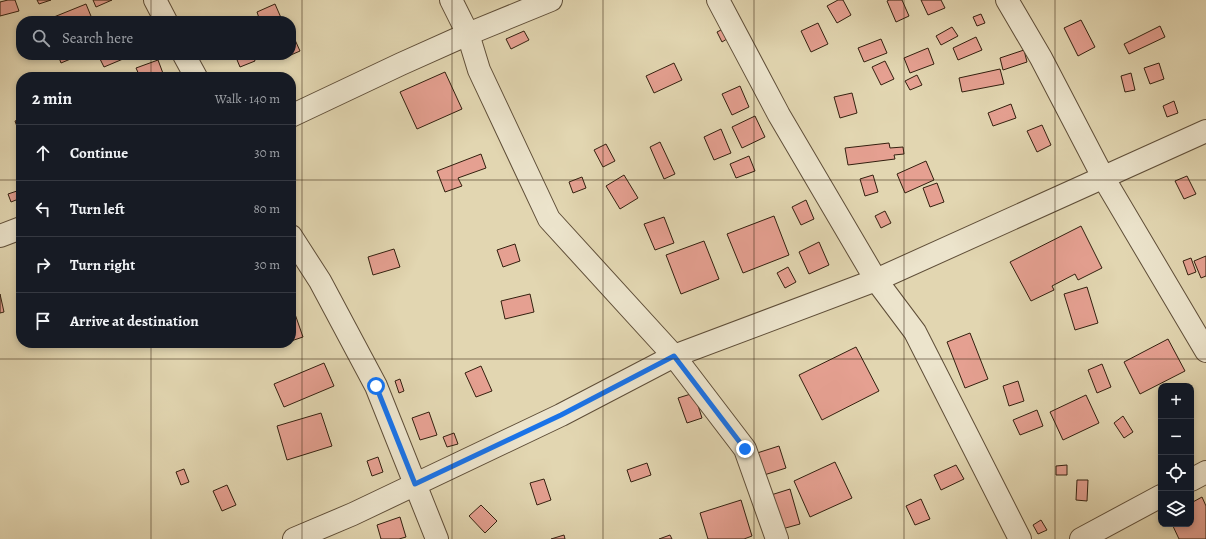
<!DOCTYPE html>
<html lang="en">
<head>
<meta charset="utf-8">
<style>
	:root { --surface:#171b24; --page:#242831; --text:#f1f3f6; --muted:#9ea1a6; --line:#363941 }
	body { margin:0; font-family:Alegreya,serif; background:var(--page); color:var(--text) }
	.controls { position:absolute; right:12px; bottom:12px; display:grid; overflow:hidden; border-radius:8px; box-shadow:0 2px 6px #0003 }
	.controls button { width:36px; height:36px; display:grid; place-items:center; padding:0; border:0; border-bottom:1px solid var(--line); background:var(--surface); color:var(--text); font:20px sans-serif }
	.stop { position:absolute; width:12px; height:12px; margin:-9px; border:3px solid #1a73e8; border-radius:50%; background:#fff }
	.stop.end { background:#1a73e8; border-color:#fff; box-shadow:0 1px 4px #0008 }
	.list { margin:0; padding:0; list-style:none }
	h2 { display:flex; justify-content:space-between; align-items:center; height:52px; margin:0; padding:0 16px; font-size:17px }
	h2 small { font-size:13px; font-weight:400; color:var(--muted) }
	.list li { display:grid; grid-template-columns:26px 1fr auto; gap:12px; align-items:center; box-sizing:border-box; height:56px; padding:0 16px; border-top:1px solid var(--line) }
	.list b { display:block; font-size:15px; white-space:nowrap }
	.list em { font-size:13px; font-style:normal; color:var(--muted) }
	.icon { flex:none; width:22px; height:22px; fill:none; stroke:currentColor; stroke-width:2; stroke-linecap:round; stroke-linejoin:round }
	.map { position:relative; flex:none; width:1206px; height:539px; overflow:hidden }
	.search { position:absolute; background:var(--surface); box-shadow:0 2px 6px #0003; left:16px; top:16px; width:280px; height:44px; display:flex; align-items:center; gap:10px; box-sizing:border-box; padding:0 14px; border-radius:16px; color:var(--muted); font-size:15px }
	.panel { position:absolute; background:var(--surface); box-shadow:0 2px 6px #0003; left:16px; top:72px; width:280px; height:276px; border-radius:16px }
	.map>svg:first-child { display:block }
	.building { fill:#e5a091; stroke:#33200f }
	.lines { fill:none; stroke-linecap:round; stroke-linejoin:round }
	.minor-casing { stroke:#5f4e38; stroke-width:24 }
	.minor { stroke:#ece4cc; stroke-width:22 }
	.route { stroke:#1a73e8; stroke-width:5 }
	.grid { fill:none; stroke:#33200f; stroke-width:1; stroke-opacity:0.55 }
</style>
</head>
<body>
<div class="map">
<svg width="1206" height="539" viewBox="0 0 1206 539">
	<rect width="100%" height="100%" fill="#e2d6b1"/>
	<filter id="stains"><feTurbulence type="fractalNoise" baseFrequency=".005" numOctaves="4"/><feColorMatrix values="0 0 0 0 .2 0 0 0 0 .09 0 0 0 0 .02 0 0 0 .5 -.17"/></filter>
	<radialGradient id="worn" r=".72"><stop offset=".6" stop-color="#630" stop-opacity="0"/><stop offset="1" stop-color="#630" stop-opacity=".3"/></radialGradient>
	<g class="building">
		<path d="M8,0H15L19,11L0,16V2Z"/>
		<path d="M37,0H51L39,4Z"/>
		<path d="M93,0H112L96,7Z"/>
		<path d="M838,0H843L851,15L837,23L827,6Z"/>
		<path d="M889,0H902L909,16L896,22L887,1Z"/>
		<path d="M921,0H941L945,8L928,15Z"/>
		<path d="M86,4L93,21H44Z"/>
		<path d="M275,4L282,20L279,21H260L257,12Z"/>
		<path d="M981,14L985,23L977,26L973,17Z"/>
		<path d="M1081,20L1095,47L1078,56L1064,28Z"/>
		<path d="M818,23L828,44L811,52L801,31Z"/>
		<path d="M1160,26L1165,37L1129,54L1124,44Z"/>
		<path d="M952,27L958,36L941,45L936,36Z"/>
		<path d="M725,28L730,37L722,42L717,32Z"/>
		<path d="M291,31L300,51L284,58L282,55H291Z"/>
		<path d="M524,31L529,40L511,49L506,39Z"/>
		<path d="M976,37L982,50L958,60L953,48Z"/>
		<path d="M881,39L887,53L864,62L858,48Z"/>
		<path d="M928,48L934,64L910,73L904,58Z"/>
		<path d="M1024,50L1027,62L1003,70L1000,58Z"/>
		<path d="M58,55H80L61,63Z"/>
		<path d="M98,55H121L123,59L104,67Z"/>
		<path d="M235,55H253L255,61L240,67Z"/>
		<path d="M158,60L164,76L140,77L136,68Z"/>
		<path d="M885,61L894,79L881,85L872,67Z"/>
		<path d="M674,63L682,80L654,93L646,76Z"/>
		<path d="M1159,63L1164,79L1150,84L1144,68Z"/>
		<path d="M1000,69L1004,84L962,92L959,78Z"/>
		<path d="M445,72L462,109L417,129L400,92Z"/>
		<path d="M1131,73L1135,90L1125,92L1121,76Z"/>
		<path d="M917,75L922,85L910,90L905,81Z"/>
		<path d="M740,86L749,107L732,115L722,94Z"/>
		<path d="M852,93L857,113L840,118L834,97Z"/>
		<path d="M1174,101L1178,113L1167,117L1163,106Z"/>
		<path d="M1011,104L1016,118L993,126L988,113Z"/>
		<path d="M755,116L765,137L742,148L732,127Z"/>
		<path d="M21,119V138L15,121Z"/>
		<path d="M1042,125L1051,145L1037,152L1027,131Z"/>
		<path d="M721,129L731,153L714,160L704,137Z"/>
		<path d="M660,142L675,174L664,179L650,147Z"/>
		<path d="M889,143L890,148L903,147L904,154L894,155L895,159L848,165L845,148Z"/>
		<path d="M606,144L615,161L603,167L594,150Z"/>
		<path d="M481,154L486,168L458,178L462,186L445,192L437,171Z"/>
		<path d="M749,156L755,171L736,178L730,164Z"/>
		<path d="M926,161L934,180L905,193L897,174Z"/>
		<path d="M624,175L638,198L620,209L606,186Z"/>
		<path d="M873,175L878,192L865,196L860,179Z"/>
		<path d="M1187,176L1196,194L1184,199L1175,181Z"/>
		<path d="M582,177L586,188L573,193L569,182Z"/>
		<path d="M937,183L944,202L930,207L923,188Z"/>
		<path d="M20,190L21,198L11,202L8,194Z"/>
		<path d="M806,200L814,219L801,225L792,207Z"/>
		<path d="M885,211L891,223L881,228L875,216Z"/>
		<path d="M774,216L789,255L743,273L727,234Z"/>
		<path d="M664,217L674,243L655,250L644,224Z"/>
		<path d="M1081,226L1102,268L1078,280L1075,274L1052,286L1054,290L1031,301L1010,262Z"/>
		<path d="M704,241L719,279L681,294L666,255Z"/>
		<path d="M819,242L829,265L809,274L799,252Z"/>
		<path d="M515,244L520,261L503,267L497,250Z"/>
		<path d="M394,249L400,267L373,275L368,257Z"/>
		<path d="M1206,256V276L1201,278L1194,261Z"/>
		<path d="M1191,258L1196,272L1188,275L1183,261Z"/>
		<path d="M788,267L796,282L785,288L777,273Z"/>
		<path d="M1087,287L1098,323L1075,330L1064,294Z"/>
		<path d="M0,294L4,312L0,313Z"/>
		<path d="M530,294L534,312L505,319L501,301Z"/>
		<path d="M295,314L303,337L291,341V316Z"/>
		<path d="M970,333L988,379L965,388L947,342Z"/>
		<path d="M1168,339L1185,371L1140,394L1124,362Z"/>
		<path d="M856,347L879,391L822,420L799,375Z"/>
		<path d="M324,363L334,386L284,407L274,384Z"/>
		<path d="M1102,364L1111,387L1097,393L1088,370Z"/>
		<path d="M481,366L492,391L476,397L465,373Z"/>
		<path d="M400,379L404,391L399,393L395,381Z"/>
		<path d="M1018,381L1024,401L1009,406L1003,386Z"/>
		<path d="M694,393L702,418L687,423L678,398Z"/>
		<path d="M1086,395L1099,423L1063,440L1050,412Z"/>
		<path d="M1037,410L1043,426L1020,435L1013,420Z"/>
		<path d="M429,412L437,435L420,440L412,418Z"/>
		<path d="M321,413L332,446L287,460L277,426Z"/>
		<path d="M1123,416L1133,432L1124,438L1114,423Z"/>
		<path d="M454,433L458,444L447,447L443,437Z"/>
		<path d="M779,446L786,468L761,476L754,454Z"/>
		<path d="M378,457L383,472L372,476L367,461Z"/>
		<path d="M835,462L852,498L810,517L794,481Z"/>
		<path d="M647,463L651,475L631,482L627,470Z"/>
		<path d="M956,465L964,479L941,490L934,475Z"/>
		<path d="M1067,465V475H1056V466Z"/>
		<path d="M184,469L189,482L181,485L176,472Z"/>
		<path d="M544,479L551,500L537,505L530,483Z"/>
		<path d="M1077,480H1088L1087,501L1076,500Z"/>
		<path d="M227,485L236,505L222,511L213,491Z"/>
		<path d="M790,489L800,524L782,529L771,495Z"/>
		<path d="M1202,497L1206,506V539H1179L1172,524H1191V503Z"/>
		<path d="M921,499L930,519L915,525L906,506Z"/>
		<path d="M741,500L752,536L744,539H708L700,513Z"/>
		<path d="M481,505L497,521L485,533L469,516Z"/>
		<path d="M400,517L406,537L399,539H381L377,525Z"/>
		<path d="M1041,520L1047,530L1038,534L1033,525Z"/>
		<path d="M564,535L565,539H551Z"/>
		<path d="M670,535L672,539H659Z"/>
	</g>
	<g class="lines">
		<g class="minor-casing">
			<g id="minor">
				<path d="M155,0L166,21"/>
				<path d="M451,0L468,34L479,70L549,219L674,356L745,449L777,539"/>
				<path d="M718,0L779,115L876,280L915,332L1020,539"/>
				<path d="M1007,0L1041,58L1103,177L1206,351"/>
				<path d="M184,55L196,77"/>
				<path d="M291,116L401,64L468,34L551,0"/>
				<path d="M0,236L21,228"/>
				<path d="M291,236L320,281L376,386L437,539"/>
				<path d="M1191,480L1206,472"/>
				<path d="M294,539L353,514L561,415L674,356L876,280L1206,131"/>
				<path d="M1081,539L1161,496"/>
			</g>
		</g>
		<use href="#minor" class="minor"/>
	</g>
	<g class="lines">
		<path class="route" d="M376,386L415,484L561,415L674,356L745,449"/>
	</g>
	<path class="grid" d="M151,0V21M302,0V539M452,0V539M603,0V539M754,0V539M904,0V539M1055,0V539M151,55V77M0,180H21M291,180H1206M151,343V539M0,359H1206"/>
	<rect width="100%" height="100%" filter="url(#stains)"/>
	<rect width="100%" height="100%" fill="url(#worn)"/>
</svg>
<div class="controls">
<button>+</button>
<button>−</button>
<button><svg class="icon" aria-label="locate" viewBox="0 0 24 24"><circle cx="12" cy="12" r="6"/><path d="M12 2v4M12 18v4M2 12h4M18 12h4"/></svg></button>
<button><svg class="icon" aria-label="layers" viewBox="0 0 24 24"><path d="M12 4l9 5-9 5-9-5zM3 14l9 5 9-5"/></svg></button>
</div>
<div class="stop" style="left:376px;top:386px"></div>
<div class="stop end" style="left:745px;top:449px"></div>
<div class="search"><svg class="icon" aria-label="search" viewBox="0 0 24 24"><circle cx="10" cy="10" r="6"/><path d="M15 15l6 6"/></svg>Search here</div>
<section class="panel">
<h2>2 min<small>Walk · 140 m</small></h2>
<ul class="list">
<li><svg class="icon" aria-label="ahead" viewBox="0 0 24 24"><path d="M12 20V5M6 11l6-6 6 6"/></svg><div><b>Continue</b></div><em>30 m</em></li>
<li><svg class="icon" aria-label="left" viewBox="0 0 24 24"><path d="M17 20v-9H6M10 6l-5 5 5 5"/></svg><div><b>Turn left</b></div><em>80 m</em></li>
<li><svg class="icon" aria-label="right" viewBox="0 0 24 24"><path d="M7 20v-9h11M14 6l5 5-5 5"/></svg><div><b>Turn right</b></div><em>30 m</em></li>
<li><svg class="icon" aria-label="arrive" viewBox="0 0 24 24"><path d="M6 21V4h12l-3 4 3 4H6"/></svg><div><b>Arrive at destination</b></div></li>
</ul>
</section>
</div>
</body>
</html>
